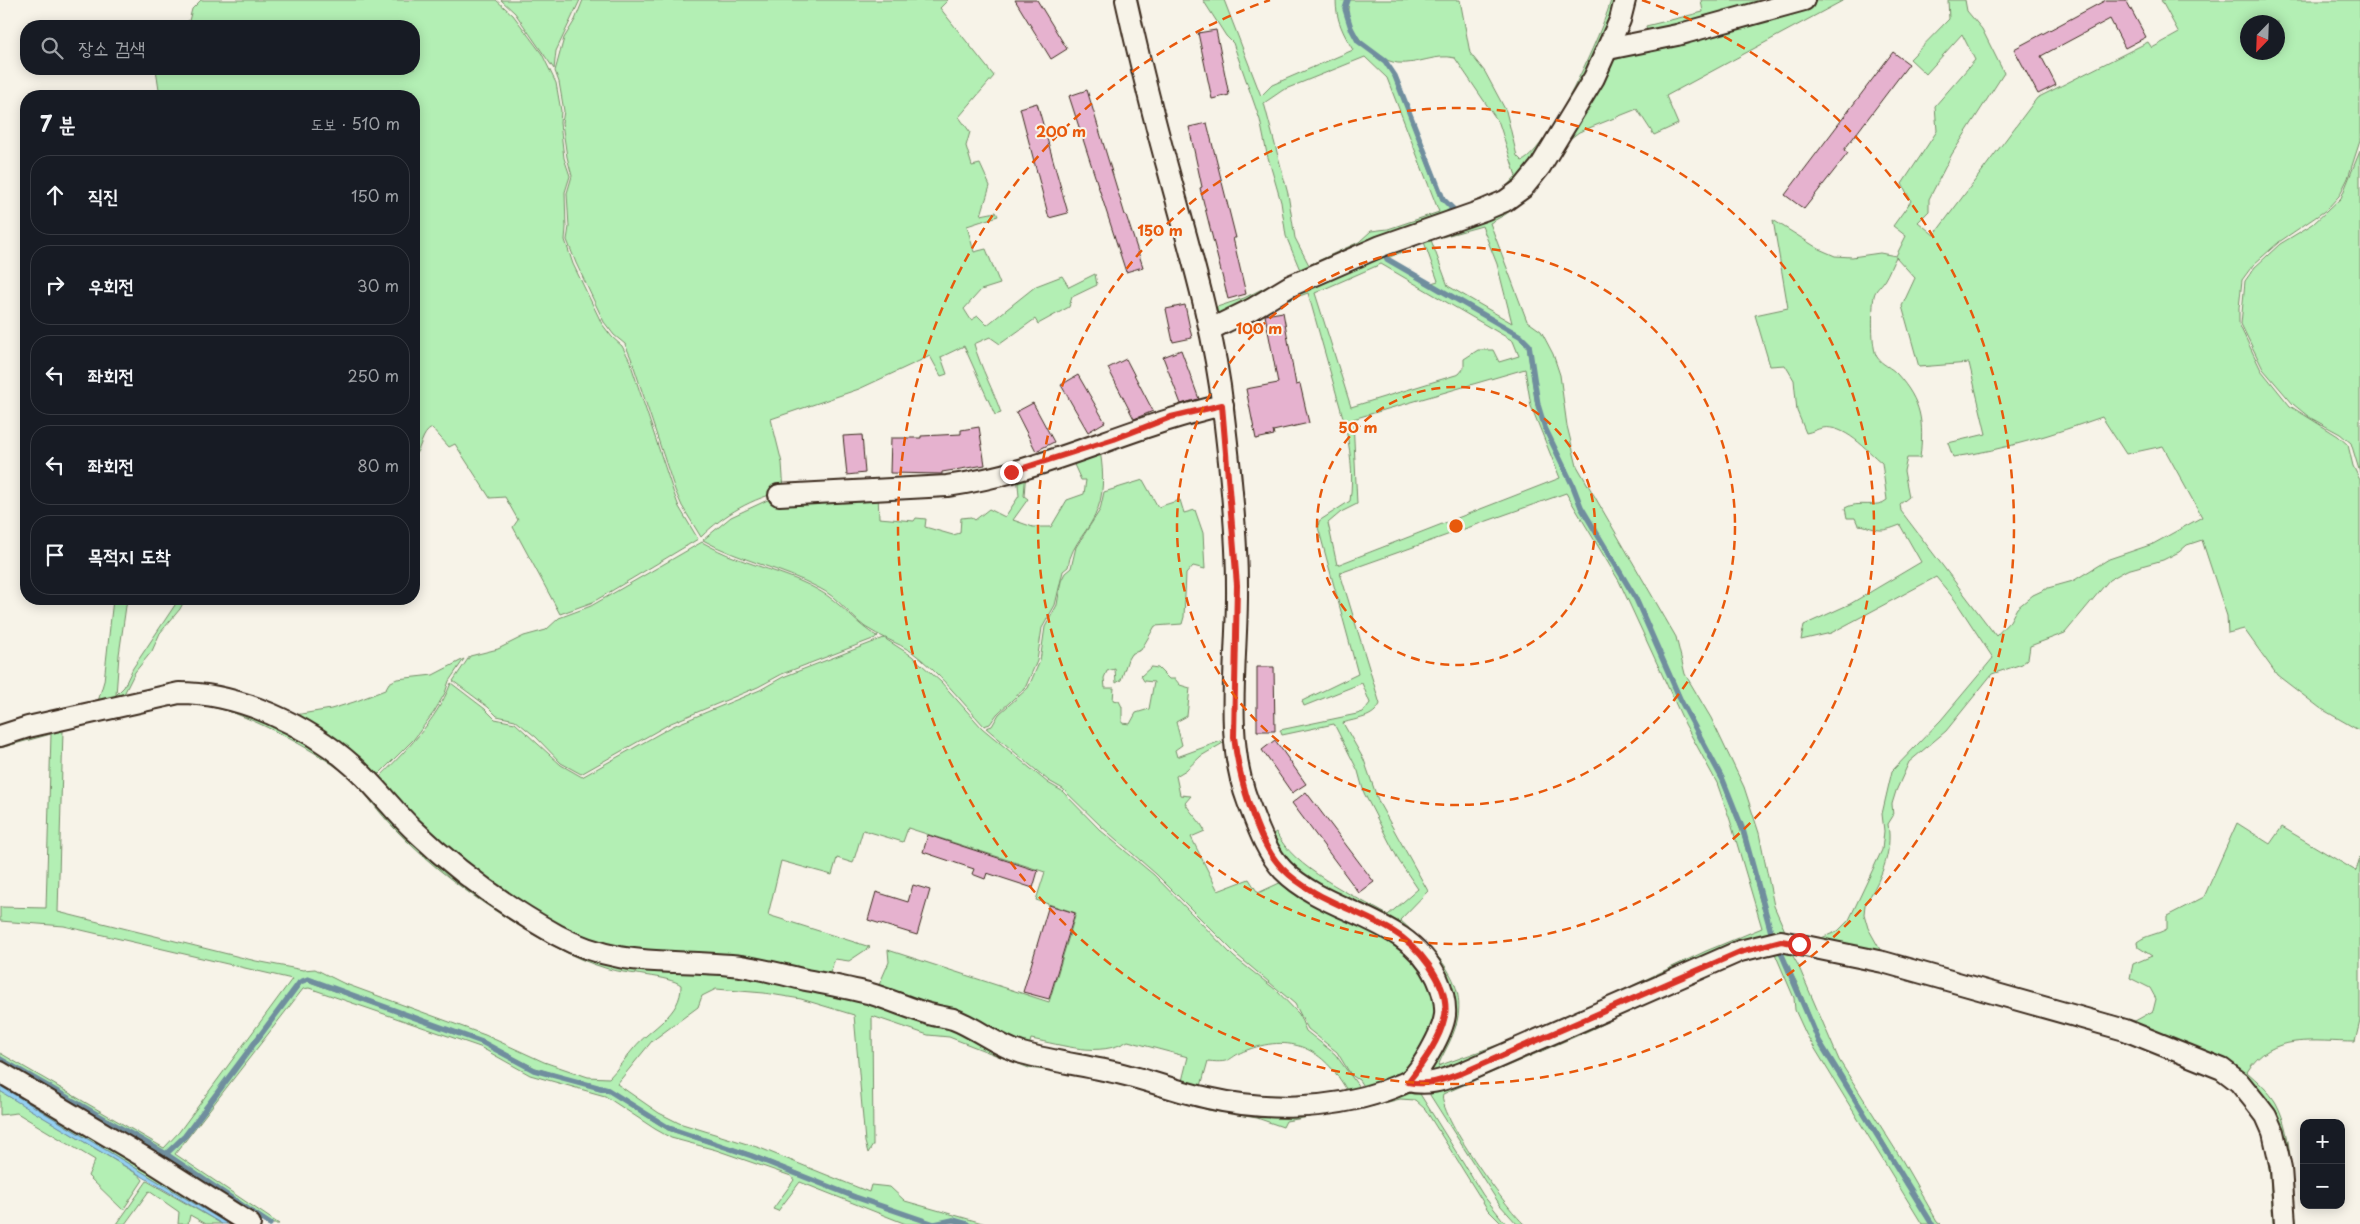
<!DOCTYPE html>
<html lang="ko">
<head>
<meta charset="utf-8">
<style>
	:root { --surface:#171b24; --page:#242831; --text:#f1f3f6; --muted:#9ea1a6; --line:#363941 }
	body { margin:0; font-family:"Playpen Sans","Poor Story",sans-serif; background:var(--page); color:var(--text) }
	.controls { position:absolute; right:15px; bottom:15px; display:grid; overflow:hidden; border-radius:10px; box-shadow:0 2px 12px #0003 }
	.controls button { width:45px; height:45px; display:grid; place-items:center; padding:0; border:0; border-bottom:1px solid var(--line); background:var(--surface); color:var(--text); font:25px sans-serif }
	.compass { position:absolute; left:2240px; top:15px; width:45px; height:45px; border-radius:50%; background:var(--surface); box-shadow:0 2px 12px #0003; rotate:203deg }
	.stop { position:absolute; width:15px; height:15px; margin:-11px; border:4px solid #d93025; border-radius:50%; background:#fff }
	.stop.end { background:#d93025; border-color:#fff; box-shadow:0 1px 5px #0008 }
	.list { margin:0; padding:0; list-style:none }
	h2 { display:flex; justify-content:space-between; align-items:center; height:65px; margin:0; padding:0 20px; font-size:21px }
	h2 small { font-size:16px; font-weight:400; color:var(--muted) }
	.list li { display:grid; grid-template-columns:32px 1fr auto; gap:15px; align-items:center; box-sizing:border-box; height:80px; margin:0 10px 10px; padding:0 10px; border:1px solid var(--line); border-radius:20px }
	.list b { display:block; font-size:19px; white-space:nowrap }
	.list em { font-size:16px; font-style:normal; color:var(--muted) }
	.icon { flex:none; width:28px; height:28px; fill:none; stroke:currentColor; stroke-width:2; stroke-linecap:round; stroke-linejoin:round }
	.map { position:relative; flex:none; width:2360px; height:1224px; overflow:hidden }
	.search { position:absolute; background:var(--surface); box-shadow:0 2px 12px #0003; left:20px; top:20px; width:400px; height:55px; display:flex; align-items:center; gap:12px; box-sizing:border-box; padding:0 18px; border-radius:20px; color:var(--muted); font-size:19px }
	.panel { position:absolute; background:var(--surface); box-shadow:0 2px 12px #0003; left:20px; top:90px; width:400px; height:515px; border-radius:20px }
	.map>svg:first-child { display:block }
	.green { fill:#b3efb4; stroke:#778c69; fill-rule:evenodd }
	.water { fill:#93d0f3; stroke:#708e9e }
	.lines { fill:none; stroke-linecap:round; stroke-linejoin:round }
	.stream { stroke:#708e9e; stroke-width:5.5 }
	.building { fill:#e6b2cf; stroke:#3b2a1e }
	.minor-casing { stroke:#3b2a1e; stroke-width:24 }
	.minor { stroke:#f7f3e8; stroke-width:20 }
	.route { stroke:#d93025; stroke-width:6 }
	.ring { fill:none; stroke:#e8590c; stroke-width:2.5; stroke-dasharray:9 6 }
	.centre { fill:#e8590c; stroke:#f7f3e8; stroke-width:2.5 }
	.ring-label { font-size:15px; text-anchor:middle; font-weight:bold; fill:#e8590c; stroke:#f7f3e8; stroke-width:4; stroke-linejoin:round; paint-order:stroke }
</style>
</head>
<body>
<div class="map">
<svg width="2360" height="1224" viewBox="0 0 2360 1224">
	<rect width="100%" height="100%" fill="#f7f3e8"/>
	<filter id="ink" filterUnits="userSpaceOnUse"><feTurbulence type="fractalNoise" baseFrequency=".02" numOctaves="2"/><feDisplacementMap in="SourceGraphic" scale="10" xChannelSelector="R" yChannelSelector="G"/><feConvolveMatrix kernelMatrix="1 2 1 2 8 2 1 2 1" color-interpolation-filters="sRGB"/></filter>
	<g filter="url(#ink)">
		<g class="green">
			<path d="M201,0H496L513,15L542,54L556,83L561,111L560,123L564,158L570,176L565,192L566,228L565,240L573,264L602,324L612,337L622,346L629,359L673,491L679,507L698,539L593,602L560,614L513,527L518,520L505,497L490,498L455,444L449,447L432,428C421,433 422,448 414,456L415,439L414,433V125L416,119L414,117V96H395L391,92L380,96H160L156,69H414V26H167L189,21L192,9Z"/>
			<path d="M501,0H580L556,51L554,69L515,13Z"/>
			<path d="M583,0H948L940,8L994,76L959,117L970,132L966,146L972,166L980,164L990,186L981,215L996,212L998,216L967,226L974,252L986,249L1000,284L981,290L964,309L971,320L978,316L987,325L1036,286L1062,276L1069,287L1095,274L1097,285L1072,297L1069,307L1038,324L1035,319L1000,344L990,337L974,344C981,369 993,389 1001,413L995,415L964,346L941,357L947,374L941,376L930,356L859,389L771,419L782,463L784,491C753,498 724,514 701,537L682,506L675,490L631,358L625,344L614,335L604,322L576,263L567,240L569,227L567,193L572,176L567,157L562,123L564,111L559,82L555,71L564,38L575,20Z"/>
			<path d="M1203,0H1224L1261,96L1272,85L1353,50C1343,33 1336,20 1336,0H1346L1344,9L1350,29L1357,42L1384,62L1394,77L1441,200L1451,209L1441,217L1216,316L1214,308L1244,298L1300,270L1286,236L1281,202L1267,154L1260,120L1233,43L1226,36ZM1365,57L1387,78L1439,212L1388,229L1371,231L1359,242L1309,265L1295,238L1288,194L1264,103L1283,90Z"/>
			<path d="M1349,0H1460L1470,53L1485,72L1506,111L1517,156L1522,161C1549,150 1603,31 1611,0H1617C1607,52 1575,101 1546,144C1532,164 1520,182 1503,198L1381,243L1380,240L1442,219L1455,209L1492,197L1505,188L1516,176L1499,123L1455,58C1436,53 1418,65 1398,63C1372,60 1342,27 1349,0Z"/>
			<path d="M1701,0H1769L1700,21L1647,32L1646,26L1703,12Z"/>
			<path d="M1815,0H1844L1666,96L1678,124L1654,135L1637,109L1579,132L1567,141L1524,200L1506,214L1490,223L1527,321L1541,331L1553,354L1560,375L1567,426L1577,466L1676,637L1685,674L1711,718L1744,787L1759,833L1774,906L1785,931L1819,939L1838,931L1849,920L1882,850L1884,831L1882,814L1892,771L1941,720L1993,658L1955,600L1936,577L1831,633L1801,640L1804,625L1850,604L1921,562L1900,525C1892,528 1883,532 1875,529C1869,528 1865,525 1858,525L1855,518H1847L1845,508C1858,500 1877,509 1887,500L1882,463C1866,450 1845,424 1822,428C1817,429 1812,432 1806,433L1797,411L1794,380L1785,365L1770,366L1755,315L1788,308L1773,220L1819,249L1835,256L1852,257L1880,253L1896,256L1906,236L1893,226L1911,201L1902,184L1937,131L1935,106L1975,60L1962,34L1926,74L1910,59L1949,19L1948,0H1965L1967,11L1982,29L2004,73L1952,154L1929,199V211L1918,222L1934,235L2037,98L2148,42L2152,48L2179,33L2161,0H2360V141L2348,178L2339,196L2326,210L2279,242L2253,265L2242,280L2239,308V324L2261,370L2290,406L2338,436L2348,445L2353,466L2360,480V731L2320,708L2277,675L2244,629L2228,633L2227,616L2202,540L2187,545L2179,552L2163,560L2127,570L2109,580L2065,633L2030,646L2028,659L2022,664L1992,674L1946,731L1909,762L1896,791L1892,804L1893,816L1888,824C1893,854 1880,880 1865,905L1864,914L1868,928L1883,955L2135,1021L2153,1011L2156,999L2150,988L2130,978L2133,964L2152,956L2138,947L2137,942C2146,935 2156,935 2167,929V916L2204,897L2237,823L2270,844L2282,827L2356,871L2360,857V1021L2355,1042C2315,1042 2271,1032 2247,1072C2257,1081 2269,1091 2276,1103C2295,1139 2289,1185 2297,1224H2292L2284,1171L2229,1066L1788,938L1624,998L1424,1078L1442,980L1341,899L1290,868L1270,836L1276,832C1293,868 1354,896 1388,915L1418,889L1399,861L1364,793L1358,771L1334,724L1282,735L1280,730L1357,714L1363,712L1370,703L1362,683L1304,706L1302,701L1358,674L1318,527L1319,521L1350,501C1354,475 1350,446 1344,421L1308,293L1280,303L1278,300L1384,255L1386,260L1519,337L1527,346L1536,405L1544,429L1572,486L1579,507L1635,599L1680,702L1721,780L1741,831L1762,908L1771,931L1772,929L1744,830L1724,779L1683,701L1637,598L1582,506L1547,428L1539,405L1530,344L1521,335L1431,283L1438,281L1424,242L1388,258L1384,250L1511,203L1604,63ZM2248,22H2278V52H2248ZM1482,226L1497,264L1512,323L1448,286L1431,240ZM1896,257L1915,278L1902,306L1919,367L1969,363L1986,434L1948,443L1953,457C2005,450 2053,434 2102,417L2126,454L2163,446L2202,517L2153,544L2109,559L2073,581L2048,588L2033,595L2017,608L2010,621L1996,636L1901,511L1900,504L1909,497L1904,471L1907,458H1920C1924,422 1922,402 1897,374C1891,367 1882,365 1877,357C1871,348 1872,308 1874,296C1875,290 1881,286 1884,281C1889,273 1892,264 1896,257ZM1381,264L1513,341L1519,356L1499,362L1493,350H1478L1464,359V368L1459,374L1351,407L1315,293ZM1525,369L1531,406L1560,478L1337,565L1328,523L1341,512L1357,504L1353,419ZM1566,493L1619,581L1685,724L1717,783L1730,820L1762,928L1706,951L1534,1032L1438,1066C1442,1055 1449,1045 1453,1034C1474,982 1434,951 1400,920L1428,891L1379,803L1364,760L1343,723C1357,718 1373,719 1380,704L1340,573Z"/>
			<path d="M2360,151V473L2351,443L2340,434L2309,417L2293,404L2263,369L2241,324L2245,281L2255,267L2280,244L2313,224L2341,198Z"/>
			<path d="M1099,446C1103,465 1105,489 1098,508C1091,530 1071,543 1068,567L1063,571L1055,605L1042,628L1037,661L1025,688L997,714L990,724L984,726C961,701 939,672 912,652C897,642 880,637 865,627C849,615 838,597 819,588C782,568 740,561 703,540L731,517L772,498L878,493L879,518L914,521L916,518L926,519L925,527L953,535L960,533L961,518L971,517L975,520L989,509L1005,517L1019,496L1017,473L1026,471L1024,496L1028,499L1013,520L1033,527H1051L1067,500L1084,494L1086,480H1081L1071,458Z"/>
			<path d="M1143,480L1158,507L1180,500L1184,513L1195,510L1203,533L1205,569L1193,566L1186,574L1184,617L1182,624L1155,626L1141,650L1131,654L1128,659L1121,680L1116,683L1115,669L1107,671L1104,678L1105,688H1114L1113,700L1119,701L1122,707V723L1130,724L1136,713L1149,709L1154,682L1144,681L1141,676L1151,667L1158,668L1169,679H1175L1180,685L1190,688L1187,716L1176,722L1182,745L1175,750L1177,757L1221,741L1223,743L1201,756L1186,770L1176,776L1180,795L1191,796L1185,803C1191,814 1200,820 1205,831L1191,837L1218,891L1249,879L1258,893L1286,880L1402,944L1437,993L1436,1026L1413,1063L1401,1074L1366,1091L1359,1080L1351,1075L1337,1052L1308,1029L1295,1004L1237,955L1156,874L1102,827L1063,789L1049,781L986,728L992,726L999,714L1028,688L1040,661L1045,627L1057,605L1061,581L1065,573L1071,568L1076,547L1100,510L1104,492Z"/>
			<path d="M702,542C713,548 724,554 736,558C764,569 792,575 818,590C841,602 855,624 878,637L782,674L758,687L671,723L581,774L561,763L536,737L515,720L497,716L488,707L453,681L470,656L498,649L524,636L546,630L559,618L591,606Z"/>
			<path d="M113,599H127L119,655L116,695L124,687L133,668L179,599H185L180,609L160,633L152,651L135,672L124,694L119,700L97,705L104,681Z"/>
			<path d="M884,638L912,656L941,682L982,728L1048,783L1062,791L1100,830L1154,875L1234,957L1276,990L1299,1014L1306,1031L1335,1054L1362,1091L1349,1094C1326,1052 1296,1032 1247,1050C1227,1057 1234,1064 1208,1061L1201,1086L1232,1094L1301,1096V1102C1238,1107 1181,1083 1121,1068C1096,1062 1071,1058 1045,1054L1046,1048C1093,1056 1137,1065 1182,1081L1188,1057L1128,1041C1099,1058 1063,1045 1031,1039L1028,1050L1009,1044L947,1010L913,1003L879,985L889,962L888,950L1049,1002L1076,913L1036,900L1045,872L908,828L903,842L863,830L853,863L837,858L832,875L781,861L768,915L870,947L849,961L835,959L828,978L707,958L644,957L595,947L571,937L499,894L470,872L376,781C404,752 436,722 451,683L485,709L495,719L515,723L561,765L582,777L673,726L760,690L783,677Z"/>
			<path d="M464,659L449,681L445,693L434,712L414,739L374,779L295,715L331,709L354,702L385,690L389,683L397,679L433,675Z"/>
			<path d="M183,697L204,699L228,705L300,737L319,747L360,778L425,847L509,914L572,949L610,962L661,969L733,972L790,981L948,1027L1020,1057L1122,1078L1232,1109L1263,1112L1315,1110L1358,1103L1412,1088L1420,1094L1483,1195L1506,1224H1502L1488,1210L1425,1109L1415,1100L1400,1099L1373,1106L1286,1121L1283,1127L1257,1118L1208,1110L1156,1093L1088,1076L1029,1068L949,1037L928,1035L872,1016L873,1145L868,1153L865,1142L854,1015L801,999L764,993L716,989L702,996L698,1007L652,1041L617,1084L659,1113L679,1123L760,1148L869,1192L871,1185L890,1187L905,1201L986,1224H971L953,1218L935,1223L856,1196L752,1154L669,1127L608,1089L535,1068L483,1041L307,978L299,981L184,1135L166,1153L0,1057V1053L164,1148L179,1132L292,979L64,926L0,921V907L46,908L51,734L0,748V739L142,703ZM183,703C196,705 210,706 224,710C254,718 327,756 350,778C366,793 379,813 395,829C429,865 471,896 513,922C542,940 572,958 605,968C623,974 670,976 681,985C682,1015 650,1028 634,1048C625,1058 618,1069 609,1078L588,1077L544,1062L485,1035L343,983L315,969L303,970L256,961L58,912L63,730L165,704Z"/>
			<path d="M1780,945L1840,957L2111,1029L2156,1045L2226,1076L2239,1087L2256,1106L2271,1135L2281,1224H2273L2270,1176L2264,1133L2253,1114L2237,1094L2224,1082L2208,1073L2137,1042L1853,965L1790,951L1798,965L1839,1060L1902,1160L1937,1221L1941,1224H1933L1883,1140L1820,1040L1797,983L1778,948L1818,1041L1930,1224H1922L1806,1034L1795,1010L1794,998L1773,949L1750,954L1588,1031L1443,1094C1436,1112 1507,1209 1524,1224H1517L1500,1205L1430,1095L1431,1086L1452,1081L1502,1061L1748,951Z"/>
			<path d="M307,981L482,1043L534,1071L607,1091L668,1130L751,1157L855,1198L930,1224H906L800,1182L778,1211L773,1209L794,1180L791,1176L716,1150L671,1138L655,1129L605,1096L530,1075L480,1047L309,988L303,989L175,1154L279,1224H273L168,1154L186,1137L301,983Z"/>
			<path d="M0,1079L240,1224H228L0,1086Z"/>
			<path d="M0,1091L139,1175L143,1180L123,1210L88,1176L95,1160L17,1113L0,1115Z"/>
			<path d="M147,1181L222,1224H206L190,1215L188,1224H178L179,1212L149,1191L125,1224H117Z"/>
		</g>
		<path class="water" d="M0,1086L228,1224H222L29,1109L0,1091Z"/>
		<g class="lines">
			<g class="stream">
				<path d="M1348,0L1345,9L1351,28L1358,41L1385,61L1395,76L1443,199L1453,209L1444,216"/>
				<path d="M1383,249L1387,259L1520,336L1529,345L1538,405L1545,428L1573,486L1581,507L1636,599L1681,701L1723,780L1743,830L1771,932"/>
				<path d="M1779,948L1819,1041L1932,1224"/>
				<path d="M0,1059L166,1154L270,1224"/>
				<path d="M166,1154L185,1136L300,982L308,979L482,1042L534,1070L608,1090L669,1128L752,1156L855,1197L934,1224"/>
				<path d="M935,1224L953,1220L967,1224"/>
			</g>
		</g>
		<g class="building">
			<path d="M1015,0H1037L1067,49L1051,59Z"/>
			<path d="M2106,0H2126L2146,37L2125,48L2110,19L2041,56L2056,85L2038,94L2014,49Z"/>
			<path d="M1216,30L1229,95L1212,99L1198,33Z"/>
			<path d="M1893,52L1909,64L1844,150L1848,153L1804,209L1785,195Z"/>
			<path d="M1087,90L1125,215H1126L1143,267L1126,272L1069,96Z"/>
			<path d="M1037,103L1068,213L1049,218L1020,108Z"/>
			<path d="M1207,123L1236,238H1233L1246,294L1228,299L1200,188L1202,187L1189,127Z"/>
			<path d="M1185,305L1192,338L1173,342L1166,309Z"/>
			<path d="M1283,312L1296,385L1300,384L1309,423L1273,431L1274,435L1256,439L1246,389L1278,383L1265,315Z"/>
			<path d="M1181,350L1199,399L1181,404L1163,357Z"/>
			<path d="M1126,359L1153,411L1134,419L1108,368Z"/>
			<path d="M1078,375L1105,422L1088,432L1061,385Z"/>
			<path d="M1033,403L1054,442L1036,451L1016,412Z"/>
			<path d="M979,427L985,465L942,472V474L890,473L891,438H921V436L961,434V430Z"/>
			<path d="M862,435L865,473L847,475L843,436Z"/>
			<path d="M1257,667H1274L1275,731H1257Z"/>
			<path d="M1275,740L1306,784L1292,793L1262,750Z"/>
			<path d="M1306,792L1374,882L1359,893L1292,803Z"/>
			<path d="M928,835L1038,871L1033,888L987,873L985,879L972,874L974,869L923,852Z"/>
			<path d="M913,885L930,890L917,935L868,920L876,892L908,902Z"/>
			<path d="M1049,905L1075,913L1049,999L1023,992Z"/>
		</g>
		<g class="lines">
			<g class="minor-casing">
				<g id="minor">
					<path d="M1608,49L1677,35L1804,0"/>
					<path d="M1211,329L1252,309L1290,286L1381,246L1484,210L1505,201L1523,188L1540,167L1594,78L1620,20L1625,0"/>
					<path d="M779,495L947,486C1042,473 1129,426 1223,405"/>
					<path d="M0,736L28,727L179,693C239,693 307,725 352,765C374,784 392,809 413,829C457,871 505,906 557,935C618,968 666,959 731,965C756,967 781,974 806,980C826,984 848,988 868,993C889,999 908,1008 929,1014C937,1016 945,1017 953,1019C977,1028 997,1046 1022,1053C1055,1062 1089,1066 1122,1074C1151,1081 1179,1092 1208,1098C1264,1111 1329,1110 1384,1091C1387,1090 1405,1083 1408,1081C1421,1071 1443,1032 1445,1015C1446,1003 1442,989 1437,978C1408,916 1327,915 1283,870C1266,852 1257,825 1248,802C1223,737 1238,656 1237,587C1237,530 1230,466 1223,409C1214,329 1190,251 1169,173C1153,116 1139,58 1126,0"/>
					<path d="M0,1072L154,1163L250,1224"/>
					<path d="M1408,1081C1428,1086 1443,1080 1462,1073L1740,951L1781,941L1883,962L2125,1030L2222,1069L2239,1082L2256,1103L2266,1116L2273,1132L2281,1168L2285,1224"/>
				</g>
			</g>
			<use href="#minor" class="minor"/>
		</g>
	</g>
	<g class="lines" filter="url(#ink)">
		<path class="route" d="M1011,472L1114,439L1171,417L1222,405L1237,585L1234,737C1238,773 1256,842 1282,868C1311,898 1355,909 1391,930C1417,945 1450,983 1445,1016C1440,1040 1423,1063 1408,1082C1428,1086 1443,1080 1462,1073L1740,952L1781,941L1799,944"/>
	</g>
	<g class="ring">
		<circle cx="1456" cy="526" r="139"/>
		<circle cx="1456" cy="526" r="279"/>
		<circle cx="1456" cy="526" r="418"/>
		<path d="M1642 0A558 558 0 1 1 1270 0"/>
	</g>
	<circle cx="1456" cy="526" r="8" class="centre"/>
	<g class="ring-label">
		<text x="1061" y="137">200 m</text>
		<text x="1160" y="236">150 m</text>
		<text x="1259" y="334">100 m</text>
		<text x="1358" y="433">50 m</text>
	</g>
</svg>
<div class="controls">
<button>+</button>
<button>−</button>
</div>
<svg class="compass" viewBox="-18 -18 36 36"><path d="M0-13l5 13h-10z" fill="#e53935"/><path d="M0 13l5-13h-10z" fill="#9ea1a6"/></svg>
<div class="stop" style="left:1799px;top:944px"></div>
<div class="stop end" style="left:1011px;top:472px"></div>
<div class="search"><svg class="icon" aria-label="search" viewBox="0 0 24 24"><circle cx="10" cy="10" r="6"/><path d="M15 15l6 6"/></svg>장소 검색</div>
<section class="panel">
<h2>7 분<small>도보 · 510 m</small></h2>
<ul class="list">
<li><svg class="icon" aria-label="ahead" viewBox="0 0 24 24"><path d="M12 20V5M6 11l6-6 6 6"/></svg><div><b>직진</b></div><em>150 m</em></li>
<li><svg class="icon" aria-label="right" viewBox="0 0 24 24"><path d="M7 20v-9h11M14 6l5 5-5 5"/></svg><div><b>우회전</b></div><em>30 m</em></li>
<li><svg class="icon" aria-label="left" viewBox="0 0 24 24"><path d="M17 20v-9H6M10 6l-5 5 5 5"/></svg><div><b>좌회전</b></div><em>250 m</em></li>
<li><svg class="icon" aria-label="left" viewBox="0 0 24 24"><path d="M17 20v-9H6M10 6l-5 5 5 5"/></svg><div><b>좌회전</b></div><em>80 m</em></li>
<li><svg class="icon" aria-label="arrive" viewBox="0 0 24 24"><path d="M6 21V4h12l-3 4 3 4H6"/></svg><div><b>목적지 도착</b></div></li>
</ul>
</section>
</div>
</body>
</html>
